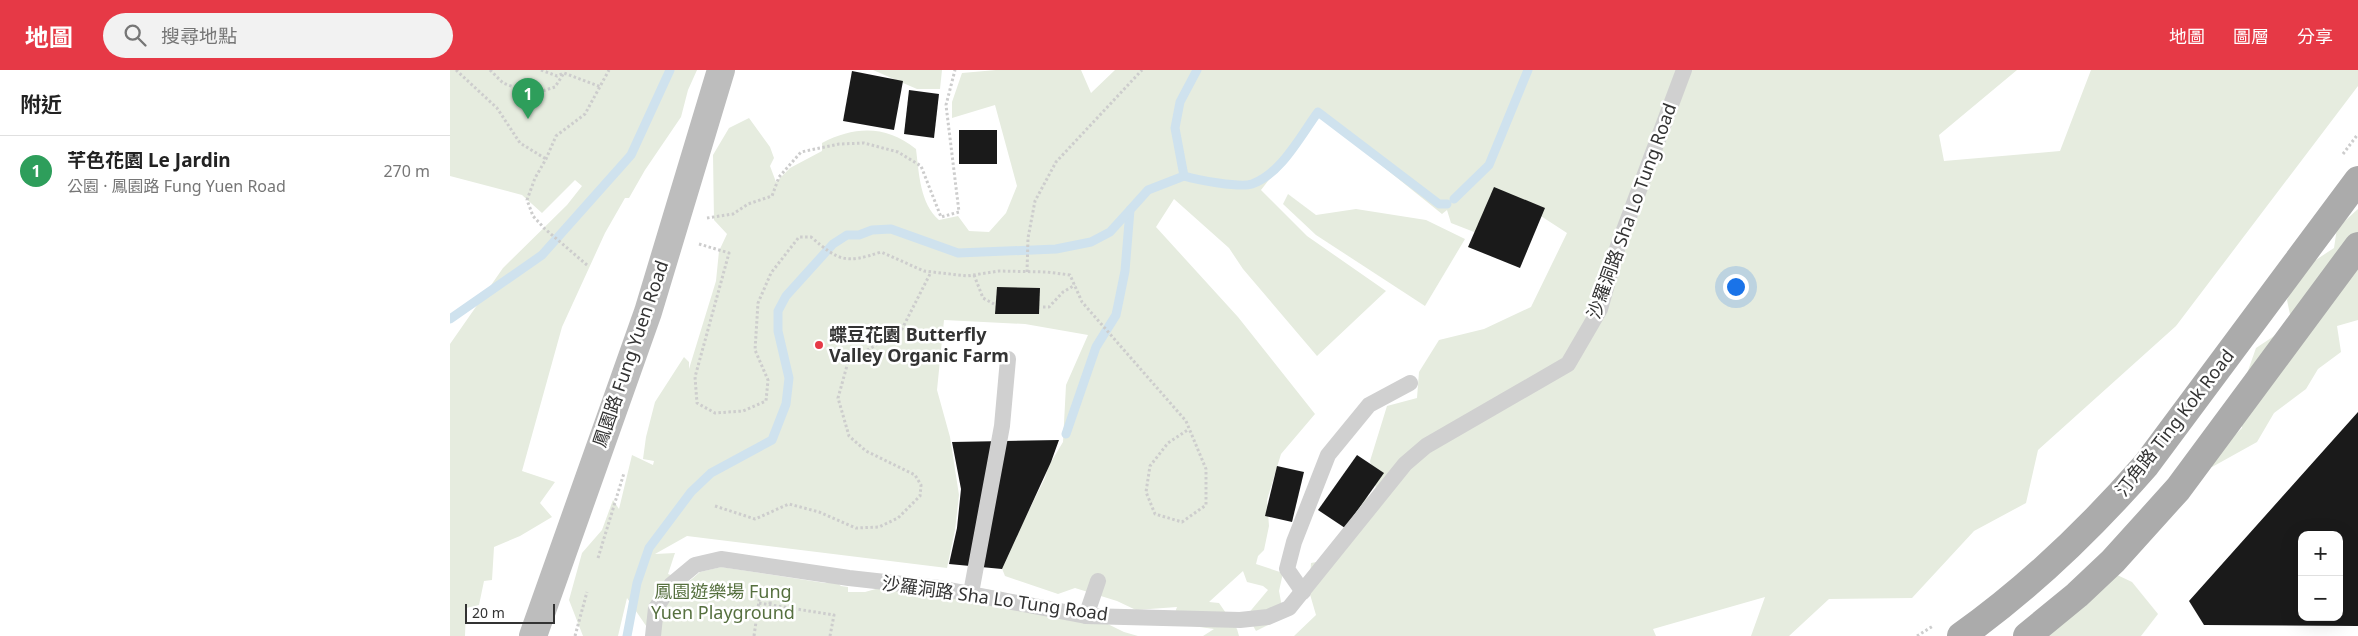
<!DOCTYPE html>
<html lang="zh-TW">
<head>
<meta charset="utf-8">
<style>
	:root { --surface:#fff; --page:#f2f2f2; --text:#222; --muted:#767676; --line:#e0e0e0; --accent:#e63946 }
	body { margin:0; font-family:"Noto Sans","Noto Sans TC",sans-serif; background:var(--page); color:var(--text) }
	.controls { position:absolute; right:15px; bottom:15px; display:grid; overflow:hidden; border-radius:10px; box-shadow:0 5px 20px #0002 }
	.controls button { width:45px; height:45px; display:grid; place-items:center; padding:0; border:0; border-bottom:1px solid var(--line); background:var(--surface); color:var(--text); font:25px sans-serif }
	.scale { position:absolute; left:15px; bottom:12px; width:90px; box-sizing:border-box; padding-left:5px; border:2px solid #333; border-top:0; font-size:14px; line-height:18px; white-space:nowrap; color:#333; -webkit-text-stroke:4px #fff; paint-order:stroke }
	.you { position:absolute; left:1285px; top:216px; width:18px; height:18px; margin:-12px; border:4px solid #fff; border-radius:50%; background:#1a73e8; box-shadow:0 0 0 8px #1a73e833 }
	.badge { display:grid; place-items:center; width:32px; height:32px; border-radius:50%; background:var(--accent); color:#fff; font-size:16px; font-weight:700 }
	.pin { position:absolute; translate:-50% -41px; filter:drop-shadow(0 1px 2px #0008) }
	.pin::after { content:''; position:absolute; top:26px; width:18px; height:15px; background:inherit; clip-path:polygon(0 0,100% 0,50% 100%) }
	.list { margin:0; padding:0; list-style:none }
	h2 { display:flex; justify-content:space-between; align-items:center; height:65px; margin:0; padding:0 20px; font-size:21px }
	h2 small { font-size:16px; font-weight:400; color:var(--muted) }
	.list li { display:grid; grid-template-columns:32px 1fr auto; gap:15px; align-items:center; box-sizing:border-box; height:70px; padding:0 20px; border-top:1px solid var(--line) }
	.list b { display:block; font-size:19px; white-space:nowrap }
	.list p { margin:0; font-size:16px; white-space:nowrap; color:var(--muted) }
	.list em { font-size:16px; font-style:normal; color:var(--muted) }
	.icon { flex:none; width:28px; height:28px; fill:none; stroke:currentColor; stroke-width:2; stroke-linecap:round; stroke-linejoin:round }
	.map { position:relative; flex:none; width:1908px; height:566px; overflow:hidden }
	header { display:flex; align-items:center; gap:30px; box-sizing:border-box; height:70px; padding:0 25px; background:var(--accent); color:#fff }
	header strong { font-size:24px }
	nav { display:flex; gap:28px; margin-inline-start:auto; font-size:18px }
	.search { width:350px; height:45px; background:var(--page); display:flex; align-items:center; gap:12px; box-sizing:border-box; padding:0 18px; border-radius:28px; color:var(--muted); font-size:19px }
	main { display:flex }
	aside { flex:1; background:var(--surface) }
	.map>svg:first-child { display:block }
	.green { fill:#e6ecdf }
	.lines { fill:none; stroke-linecap:round; stroke-linejoin:round }
	.stream { stroke:#cfe2ee; stroke-width:9 }
	.building { fill:#1a1a1a; fill-rule:evenodd }
	.path { stroke:#cdcdcd; stroke-width:3; stroke-dasharray:2.5 2.5; stroke-linecap:butt }
	.lane { stroke:#d0d0d0; stroke-width:16 }
	.secondary { stroke:#bdbdbd; stroke-width:28 }
	.primary { stroke:#ababab; stroke-width:28 }
	.poi-dot { fill:#e63946; stroke:#fff; stroke-width:2 }
	.labels { text-anchor:middle; stroke-width:5; stroke-linejoin:round; paint-order:stroke }
	.street-label { font-size:18px; fill:#333; stroke:#fff }
	.poi-label { font-size:18px; font-weight:bold; fill:#333; stroke:#fff; text-anchor:start }
	.park-label { font-size:18px; fill:#56703f; stroke:#fff }
</style>
</head>
<body>
<header>
<strong>地圖</strong>
<div class="search"><svg class="icon" aria-label="search" viewBox="0 0 24 24"><circle cx="10" cy="10" r="6"/><path d="M15 15l6 6"/></svg>搜尋地點</div>
<nav><a>地圖</a><a>圖層</a><a>分享</a></nav>
</header>
<main>
<aside>
<h2>附近<small></small></h2>
<ul class="list">
<li><span class="badge" style="background:#2e9e5b">1</span><div><b>芊色花園 Le Jardin</b><p>公園 · 鳳園路 Fung Yuen Road</p></div><em>270 m</em></li>
</ul>
</aside>
<div class="map">
<svg width="1908" height="566" viewBox="0 0 1908 566">
	<rect width="100%" height="100%" fill="#fff"/>
	<g class="green">
		<path d="M0,0H247L238,20L231,47L195,100L179,128H175L155,163L112,257L72,401L105,412L90,433L102,447L70,466L44,477L42,510L34,511L29,535L16,538L15,566H0V274L53,198L117,135L132,116L125,110L92,143L72,125L0,106Z"/>
		<path d="M423,0H492L490,19H467Z"/>
		<path d="M546,0H631L641,23L665,0H1567L1489,65L1494,91L1610,81L1641,0H1908V16L1726,256L1588,380L1576,433L1524,461L1462,528L1379,529L1339,566H1301L1315,527L1203,559L1206,566H844L866,545L859,521L861,493L872,491L898,463V436L927,423L920,391L937,336L967,328L969,302L989,270L1034,259L1081,237L1117,163L1077,137L1037,167L1001,153L997,140L992,144L869,45L811,120L857,166L936,221L867,286L793,199L779,178L724,129L706,157L788,247L865,344L831,384L817,430L819,456L814,480L808,486L806,494L833,503L829,521L832,537L822,553L806,561L797,545L818,520L813,516L797,512L793,501L759,532L769,533L787,559L789,566H753L764,559L721,553L727,537L686,540L667,531L625,518L608,524L555,506L551,496L595,408L598,397L613,372L616,315L638,265L575,254L494,250L487,320L500,367L509,425L505,460L497,498L237,466L205,484L225,483L218,504L234,510L236,514L250,502L271,497L375,513L384,510L391,516L398,517V522H415L465,508L553,522L580,540L619,535L674,562L688,566H203L177,528L168,566H133L119,530L132,483L152,460L163,430L169,439L182,385L203,395L204,391L193,389L196,367L205,332L234,287L239,292V299L266,211L269,181L277,164L264,150L263,85L279,58L299,48L320,77L324,88L320,96L326,112L340,98L372,81V73C405,56 436,55 466,79C469,103 470,134 489,150L508,146L519,161L539,162L556,143L567,116L545,35L502,48V32L512,3Z"/>
		<path d="M838,124L866,145L906,139L976,150L1015,169L975,236L866,165L833,134Z"/>
		<path d="M1908,139V250L1887,256L1891,282L1868,299L1856,319L1824,343L1807,372L1762,397L1757,392L1792,358L1788,329L1806,278L1842,254L1837,230L1852,199L1884,178L1887,158Z"/>
		<path d="M1663,503L1682,512L1708,544L1691,566H1584Z"/>
	</g>
	<g class="lines">
		<g class="stream">
			<path d="M734,106C747,110 790,118 802,114C831,104 851,65 868,42L989,134H997"/>
			<path d="M1004,129L1039,95L1078,0"/>
			<path d="M0,249L92,185L181,85L220,0"/>
			<path d="M616,364L646,277L666,245L675,201L680,140L698,120L734,106L725,58L730,32L747,0"/>
			<path d="M177,566L187,513L199,478L241,422L261,403L322,370L336,334L339,308L328,261V241L336,226L383,174L397,165H409L422,160L441,159L508,183L606,179L641,172L660,162L680,140"/>
		</g>
	</g>
	<g class="building">
		<path d="M402,1L453,11L444,60L393,51Z"/>
		<path d="M459,20L489,24L484,68L454,64Z"/>
		<rect x="509" y="60" width="38" height="34"/>
		<path d="M1044,117L1095,138L1070,198L1018,177Z"/>
		<path d="M547,217L590,218L589,244H545Z"/>
		<path d="M1908,342V556L1754,555L1739,531ZM1852,465H1889V547H1852Z"/>
		<path d="M609,370L601,392L552,499L499,494L507,458L511,419L502,372Z"/>
		<path d="M907,385L934,403L895,458L868,440Z"/>
		<path d="M827,396L854,402L842,452L815,446Z"/>
	</g>
	<g class="lines">
		<g class="path">
			<path d="M6,0L47,38L70,73L96,89"/>
			<path d="M40,0L53,13L72,20L89,22L105,17L114,3"/>
			<path d="M91,0L107,6L114,3L151,17"/>
			<path d="M1893,84L1908,64"/>
			<path d="M257,148L283,144L298,134L322,126L329,107L351,82L389,74L414,73L448,82L471,96L491,147L509,142L496,35L505,0"/>
			<path d="M249,174L279,183L245,307L247,333L265,343L293,341L316,331L318,310L305,280L308,233L321,203L349,167H361C389,191 395,194 431,182L474,201L517,206L549,201L597,202L620,205L632,232L736,351L756,399V435L732,452L705,444L696,422L700,396L718,373L739,359"/>
			<path d="M137,195L95,159L83,146L77,130L85,108L96,89L106,66L135,44L159,0"/>
			<path d="M577,202L578,168L585,131L606,92L692,0"/>
			<path d="M524,205L533,228L544,234"/>
			<path d="M593,237H599L613,222L625,215"/>
			<path d="M265,436L305,449L339,434L369,442L406,458L429,457L448,448L470,426L471,415L465,405L416,381L399,366L388,328L398,292L452,259L481,202"/>
			<path d="M148,488L174,403"/>
			<path d="M309,533L384,545L380,566"/>
			<path d="M320,534L321,520"/>
			<path d="M125,566L137,522"/>
			<path d="M304,566L311,517"/>
			<path d="M1467,566L1483,556"/>
		</g>
		<g class="lane">
			<path d="M853,522L837,499L844,472L878,385L919,335L960,313"/>
			<path d="M521,523L552,356L558,289"/>
			<path d="M636,546L648,511"/>
			<path d="M203,566L206,538L221,515L245,495L271,489L399,508L489,518L636,546L790,550L818,547L839,538L955,394L976,376L1118,294L1150,239L1168,176L1234,0"/>
		</g>
		<path class="secondary" d="M83,566L198,242L271,0"/>
		<g class="primary">
			<path d="M1511,566C1580,517 1640,459 1696,395L1908,110"/>
			<path d="M1577,566L1627,525L1663,491L1728,419L1908,176"/>
		</g>
	</g>
	<circle class="poi-dot" cx="369" cy="275" r="5"/>
	<g class="labels">
		<g class="street-label">
			<text transform="translate(1182 141) rotate(-70)" y="6">沙羅洞路 Sha Lo Tung Road</text>
			<text transform="translate(181 284) rotate(-71)" y="6">鳳園路 Fung Yuen Road</text>
			<text transform="translate(1725 353) rotate(-52)" y="6">汀角路 Ting Kok Road</text>
			<text transform="translate(545 529) rotate(8)" y="6">沙羅洞路 Sha Lo Tung Road</text>
		</g>
		<g class="poi-label">
			<text x="379" y="271">蝶豆花園 Butterfly<tspan x="379" dy="21">Valley Organic Farm</tspan></text>
		</g>
		<g class="park-label">
			<text x="273" y="528">鳳園遊樂場 Fung<tspan x="273" dy="21">Yuen Playground</tspan></text>
		</g>
	</g>
</svg>
<div class="controls">
<button>+</button>
<button>−</button>
</div>
<div class="scale">20 m</div>
<div class="you"></div>
<div class="pin badge" style="left:78px;top:49px;background:#2e9e5b">1</div>
</div>
</main>
</body>
</html>
